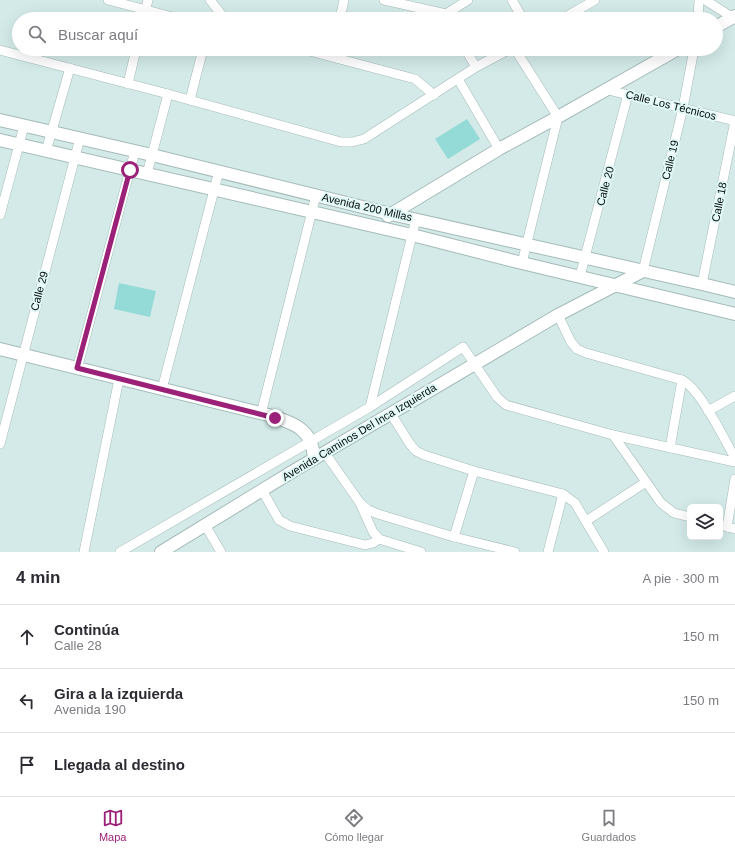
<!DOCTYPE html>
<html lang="es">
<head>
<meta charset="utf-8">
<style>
	:root { --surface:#fff; --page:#f7f7f7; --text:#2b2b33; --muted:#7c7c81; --line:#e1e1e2; --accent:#9b2078 }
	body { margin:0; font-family:Arial,sans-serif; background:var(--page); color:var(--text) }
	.controls { position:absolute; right:12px; bottom:12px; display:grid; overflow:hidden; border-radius:6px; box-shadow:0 4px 16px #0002 }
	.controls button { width:36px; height:36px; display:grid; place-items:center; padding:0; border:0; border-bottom:1px solid var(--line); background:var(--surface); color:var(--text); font:20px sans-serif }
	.stop { position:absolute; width:12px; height:12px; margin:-9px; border:3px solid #9b2078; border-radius:50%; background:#fff }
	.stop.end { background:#9b2078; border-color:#fff; box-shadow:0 1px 4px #0008 }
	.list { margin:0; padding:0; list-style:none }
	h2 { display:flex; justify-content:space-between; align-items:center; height:52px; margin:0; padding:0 16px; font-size:17px }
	h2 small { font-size:13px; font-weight:400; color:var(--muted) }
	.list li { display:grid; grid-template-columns:26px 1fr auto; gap:12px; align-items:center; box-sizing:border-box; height:64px; padding:0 16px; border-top:1px solid var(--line) }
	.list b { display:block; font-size:15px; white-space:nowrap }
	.list p { margin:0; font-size:13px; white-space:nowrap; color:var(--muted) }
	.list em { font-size:13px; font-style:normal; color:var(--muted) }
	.icon { flex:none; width:22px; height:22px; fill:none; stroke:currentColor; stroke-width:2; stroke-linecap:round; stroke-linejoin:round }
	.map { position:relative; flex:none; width:735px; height:552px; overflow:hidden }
	.search { position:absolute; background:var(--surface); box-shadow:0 4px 16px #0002; left:12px; right:12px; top:12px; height:44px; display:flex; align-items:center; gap:10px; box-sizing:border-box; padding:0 14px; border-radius:22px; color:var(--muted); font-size:15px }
	.sheet { height:244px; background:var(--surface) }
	nav { display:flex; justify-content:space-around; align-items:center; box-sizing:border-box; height:56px; border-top:1px solid var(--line); background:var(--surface); font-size:11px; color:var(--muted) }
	nav a { display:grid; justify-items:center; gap:2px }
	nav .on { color:var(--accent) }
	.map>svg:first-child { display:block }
	.green { fill:#94dbd8 }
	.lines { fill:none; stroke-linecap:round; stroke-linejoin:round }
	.street-casing { stroke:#a4bbb9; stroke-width:10 }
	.secondary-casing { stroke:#a4bbb9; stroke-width:14 }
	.street { stroke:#fff; stroke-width:9 }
	.secondary { stroke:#fff; stroke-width:12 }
	.route { stroke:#9b2078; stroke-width:5 }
	.labels { text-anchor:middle; stroke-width:4; stroke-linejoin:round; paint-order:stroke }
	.street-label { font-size:11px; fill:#060d0d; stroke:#e0f8f6 }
</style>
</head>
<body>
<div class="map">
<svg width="735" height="552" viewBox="0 0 735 552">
	<rect width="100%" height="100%" fill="#d3eae9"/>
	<g class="green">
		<path d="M467,119L480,139L448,159L435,139Z"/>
		<path d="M119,283L156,291L150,317L114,309Z"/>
	</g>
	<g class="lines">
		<g class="street-casing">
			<g id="street">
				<path d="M108,0L180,19"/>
				<path d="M210,0L225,19"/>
				<path d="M384,0L446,14L468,0"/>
				<path d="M512,0L523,19"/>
				<path d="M705,0L735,19"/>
				<path d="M143,19L148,0"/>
				<path d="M340,19L344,0"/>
				<path d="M562,19L595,0"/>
				<path d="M698,19L699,0"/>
				<path d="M302,49L415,79L434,95"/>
				<path d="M465,49L476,67"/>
				<path d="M515,49L558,117L522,263"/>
				<path d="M0,50L168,94L341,142H352L364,139L476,67L510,49"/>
				<path d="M458,79L499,149"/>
				<path d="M128,84L136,49"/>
				<path d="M608,90L735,121L702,284"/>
				<path d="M190,100L203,49"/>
				<path d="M46,151L70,68"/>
				<path d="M147,174L168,94"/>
				<path d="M0,215L24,126"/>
				<path d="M643,271L683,108L694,49"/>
				<path d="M580,276L628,94"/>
				<path d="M558,315L571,342L577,349L586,353L682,380C701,390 723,437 735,458"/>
				<path d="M77,369L135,151"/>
				<path d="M162,389L219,171"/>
				<path d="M370,407L416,219"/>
				<path d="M708,411L735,396"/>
				<path d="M261,414L316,195"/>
				<path d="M391,414L410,444L416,451L424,455L474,471L563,494L575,503L604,552"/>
				<path d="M613,435L661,503L674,513L690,517"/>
				<path d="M0,444L80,138"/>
				<path d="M670,448L682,380"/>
				<path d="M325,453L360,503L373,532L379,539L421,552"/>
				<path d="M262,490L279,520L290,526L365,545L373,543L379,539"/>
				<path d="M360,503L368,510L378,514L454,537L515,552"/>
				<path d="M586,521L646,482"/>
				<path d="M205,525L221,552"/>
				<path d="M720,525L735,529"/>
				<path d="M727,527L735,479"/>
				<path d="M454,537L474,471"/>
				<path d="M84,552L119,379"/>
				<path d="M120,552L370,407L463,347L497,397L506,405L613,435L735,462"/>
				<path d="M548,552L563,494"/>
			</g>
		</g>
		<g class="secondary-casing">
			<g id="secondary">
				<path d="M716,27L735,16"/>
				<path d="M0,120L152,155L391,214L702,284L735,292"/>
				<path d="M0,140L412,235L522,263L735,314"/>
				<path d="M388,216L499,149L558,117L678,49"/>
				<path d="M0,349L268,415C294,423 313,429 314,459"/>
				<path d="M161,552L295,470L558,315L643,271"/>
			</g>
		</g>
		<use href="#street" class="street"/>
		<use href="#secondary" class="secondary"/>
	</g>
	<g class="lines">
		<path class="route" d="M130,170L77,368L275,418"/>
	</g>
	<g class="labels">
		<g class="street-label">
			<text transform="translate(671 105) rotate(14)" y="4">Calle Los Técnicos</text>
			<text transform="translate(670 160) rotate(-76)" y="4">Calle 19</text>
			<text transform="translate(605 186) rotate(-75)" y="4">Calle 20</text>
			<text transform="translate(719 202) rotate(-79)" y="4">Calle 18</text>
			<text transform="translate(367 207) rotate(13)" y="4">Avenida 200 Millas</text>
			<text transform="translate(39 291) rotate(-75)" y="4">Calle 29</text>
			<text transform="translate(359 432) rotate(-31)" y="4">Avenida Caminos Del Inca Izquierda</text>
		</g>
	</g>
</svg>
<div class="controls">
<button><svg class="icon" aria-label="layers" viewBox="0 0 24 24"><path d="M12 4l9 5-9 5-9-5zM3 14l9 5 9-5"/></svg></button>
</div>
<div class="stop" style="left:130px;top:170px"></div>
<div class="stop end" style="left:275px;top:418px"></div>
<div class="search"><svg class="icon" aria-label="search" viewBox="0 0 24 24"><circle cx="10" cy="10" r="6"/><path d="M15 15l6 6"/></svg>Buscar aquí</div>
</div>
<section class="sheet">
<h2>4 min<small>A pie · 300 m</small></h2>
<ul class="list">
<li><svg class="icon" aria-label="ahead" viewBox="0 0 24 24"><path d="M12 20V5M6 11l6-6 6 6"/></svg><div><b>Continúa</b><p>Calle 28</p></div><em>150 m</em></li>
<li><svg class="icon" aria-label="left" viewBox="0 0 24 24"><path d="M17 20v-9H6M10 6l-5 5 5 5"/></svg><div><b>Gira a la izquierda</b><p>Avenida 190</p></div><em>150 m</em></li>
<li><svg class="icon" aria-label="arrive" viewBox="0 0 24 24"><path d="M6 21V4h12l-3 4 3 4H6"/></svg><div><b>Llegada al destino</b></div></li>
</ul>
</section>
<nav>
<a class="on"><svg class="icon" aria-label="map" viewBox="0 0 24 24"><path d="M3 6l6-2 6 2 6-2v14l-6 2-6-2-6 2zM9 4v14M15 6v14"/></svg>Mapa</a>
<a><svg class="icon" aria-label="directions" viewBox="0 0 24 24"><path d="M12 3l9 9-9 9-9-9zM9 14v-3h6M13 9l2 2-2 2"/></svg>Cómo llegar</a>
<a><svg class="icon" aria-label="saved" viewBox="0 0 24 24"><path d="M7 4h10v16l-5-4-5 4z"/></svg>Guardados</a>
</nav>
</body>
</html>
